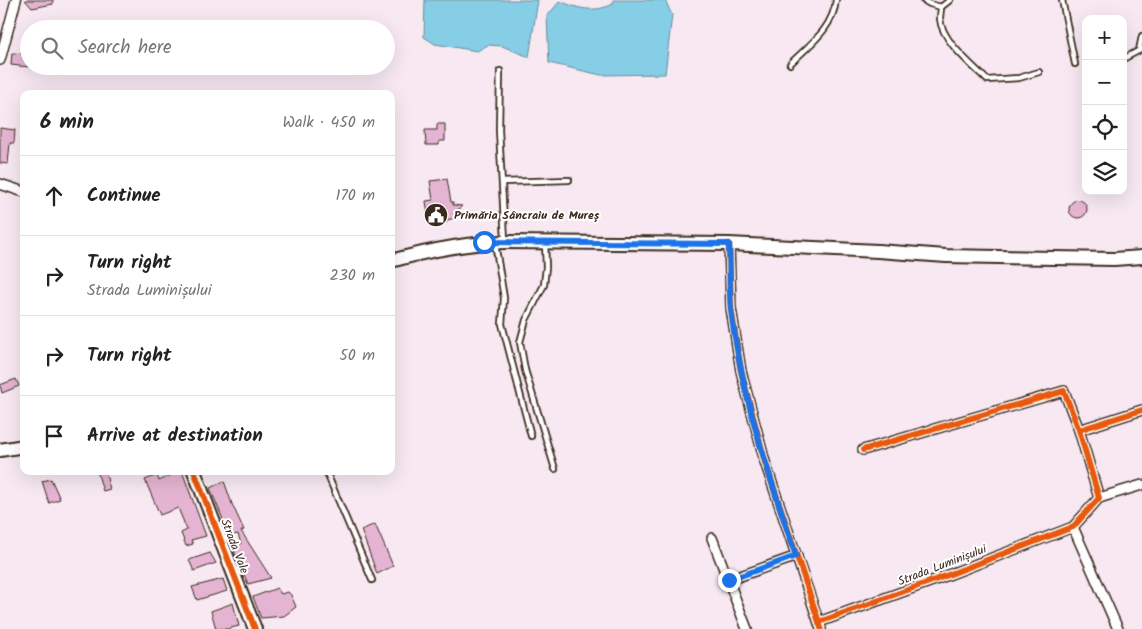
<!DOCTYPE html>
<html lang="en">
<head>
<meta charset="utf-8">
<style>
	:root { --surface:#fff; --page:#f6f6f6; --text:#222; --muted:#767676; --line:#e0e0e0 }
	body { margin:0; font-family:Kalam,sans-serif; background:var(--page); color:var(--text) }
	.controls { position:absolute; right:15px; top:15px; display:grid; overflow:hidden; border-radius:10px; box-shadow:0 5px 20px #0002 }
	.controls button { width:45px; height:45px; display:grid; place-items:center; padding:0; border:0; border-bottom:1px solid var(--line); background:var(--surface); color:var(--text); font:25px sans-serif }
	.stop { position:absolute; width:15px; height:15px; margin:-11px; border:4px solid #1a73e8; border-radius:50%; background:#fff }
	.stop.end { background:#1a73e8; border-color:#fff; box-shadow:0 1px 5px #0008 }
	.list { margin:0; padding:0; list-style:none }
	h2 { display:flex; justify-content:space-between; align-items:center; height:65px; margin:0; padding:0 20px; font-size:21px }
	h2 small { font-size:16px; font-weight:400; color:var(--muted) }
	.list li { display:grid; grid-template-columns:32px 1fr auto; gap:15px; align-items:center; box-sizing:border-box; height:80px; padding:0 20px; border-top:1px solid var(--line) }
	.list b { display:block; font-size:19px; white-space:nowrap }
	.list p { margin:0; font-size:16px; white-space:nowrap; color:var(--muted) }
	.list em { font-size:16px; font-style:normal; color:var(--muted) }
	.icon { flex:none; width:28px; height:28px; fill:none; stroke:currentColor; stroke-width:2; stroke-linecap:round; stroke-linejoin:round }
	.map { position:relative; flex:none; width:1142px; height:629px; overflow:hidden }
	.search { position:absolute; background:var(--surface); box-shadow:0 5px 20px #0002; left:20px; top:20px; width:375px; height:55px; display:flex; align-items:center; gap:12px; box-sizing:border-box; padding:0 18px; border-radius:28px; color:var(--muted); font-size:19px }
	.panel { position:absolute; background:var(--surface); box-shadow:0 5px 20px #0002; left:20px; top:90px; width:375px; height:385px; border-radius:10px }
	.map>svg:first-child { display:block }
	.water { fill:#85cee6; stroke:#678c96 }
	.building { fill:#e5b4d2; stroke:#3b2a1e }
	.lines { fill:none; stroke-linecap:round; stroke-linejoin:round }
	.lane-casing { stroke:#3b2a1e; stroke-width:8 }
	.street-casing { stroke:#3b2a1e; stroke-width:12 }
	.secondary-casing { stroke:#3b2a1e; stroke-width:16 }
	.lane { stroke:#fff; stroke-width:4.5 }
	.street { stroke:#fff; stroke-width:9 }
	.secondary { stroke:#fff; stroke-width:12 }
	.cycleway-casing { stroke:#fff; stroke-width:9 }
	.cycleway { stroke:#e8590c; stroke-width:6 }
	.route { stroke:#1a73e8; stroke-width:6 }
	.labels { text-anchor:middle; stroke-width:4; stroke-linejoin:round; paint-order:stroke }
	.poi-label { font-size:12px; font-weight:bold; fill:#3b2a1e; stroke:#fff; text-anchor:start }
	.street-label { font-size:12px; fill:#3b2a1e; stroke:#fff }
</style>
</head>
<body>
<div class="map">
<svg width="1142" height="629" viewBox="0 0 1142 629">
	<rect width="100%" height="100%" fill="#f7e8f2"/>
	<filter id="ink" filterUnits="userSpaceOnUse"><feTurbulence type="fractalNoise" baseFrequency=".02" numOctaves="2"/><feDisplacementMap in="SourceGraphic" scale="10" xChannelSelector="R" yChannelSelector="G"/><feConvolveMatrix kernelMatrix="1 2 1 2 8 2 1 2 1" color-interpolation-filters="sRGB"/></filter>
	<g filter="url(#ink)">
		<g class="water">
			<path d="M425,0H538L529,57L502,46L488,45L477,51L435,44L424,37Z"/>
			<path d="M613,0H665L672,15L665,74L601,75L549,63L547,16L560,1C578,9 595,13 613,4Z"/>
		</g>
		<g class="building">
			<path d="M25,0H53V4L32,8Z"/>
			<path d="M12,53L29,54V67L11,65Z"/>
			<path d="M437,124H445V141H439V145H426L425,130H437Z"/>
			<path d="M0,128L15,130L14,143H10L8,164L0,163Z"/>
			<path d="M447,179L451,202H453V205L462,206L454,213L455,218L447,220V222L435,224V222L429,223L426,201L433,200L430,181Z"/>
			<circle cx="1078" cy="209" r="9"/>
			<path d="M16,379L19,386L2,393L0,385Z"/>
			<path d="M97,471H105L110,489L103,491Z"/>
			<path d="M179,471H182L206,536L191,540L193,544L186,546L181,533L187,530L178,508L160,515L145,480L157,475L159,481Z"/>
			<path d="M51,479L60,499L49,503L42,481Z"/>
			<path d="M224,481L232,504L244,530L241,531L271,578L248,584L232,546L241,544L238,534L228,536L222,517L210,488Z"/>
			<path d="M375,524L393,566L377,574L361,530Z"/>
			<path d="M210,553L216,563L194,571L189,560Z"/>
			<path d="M223,579L227,591L197,600L192,587Z"/>
			<path d="M277,588L281,594L288,592L291,595L296,607L284,616L261,618L253,597Z"/>
			<path d="M233,603L239,626L227,629H216L211,611Z"/>
		</g>
		<g class="lines">
			<g class="lane-casing">
				<g id="lane">
					<path d="M923,0L930,4L941,7"/>
					<path d="M950,0L941,7C941,11 940,15 940,19C942,41 972,65 987,80L1019,78L1039,72"/>
					<path d="M1062,0L1075,64"/>
					<path d="M1139,50L1142,36"/>
					<path d="M1123,59L1142,49"/>
					<path d="M790,64C809,45 833,29 836,0"/>
					<path d="M500,71L499,130L505,240"/>
					<path d="M502,182L569,180"/>
					<path d="M495,243L504,298L502,324L531,436"/>
					<path d="M545,243L546,267L544,285L526,320L520,342L525,370L555,469"/>
					<path d="M326,471L372,580"/>
				</g>
			</g>
			<g class="street-casing">
				<g id="street">
					<path d="M0,60L16,0"/>
					<path d="M0,184L24,192"/>
					<path d="M729,244L731,308L741,371L765,462L821,629"/>
					<path d="M863,450L1064,391L1079,430"/>
					<path d="M1099,498L1142,485"/>
					<path d="M1073,527L1118,629"/>
					<path d="M712,538L747,629"/>
					<path d="M729,580L797,556"/>
					<path d="M819,622L935,580L1073,527L1099,498L1079,430L1142,410"/>
				</g>
			</g>
			<g class="secondary-casing">
				<g id="secondary">
					<path d="M391,261C430,250 465,243 505,242L729,244L878,251L946,256L1114,259L1142,257"/>
					<path d="M0,450L24,446"/>
					<path d="M194,471L255,629"/>
				</g>
			</g>
			<use href="#lane" class="lane"/>
			<use href="#street" class="street"/>
			<use href="#secondary" class="secondary"/>
			<g class="cycleway-casing">
				<g id="cycleway">
					<path d="M729,244L731,308L741,371L765,462L821,628"/>
					<path d="M863,450L1064,391L1079,430"/>
					<path d="M194,471L255,629"/>
					<path d="M819,622L935,580L1073,527L1099,498L1079,430L1142,410"/>
				</g>
			</g>
			<use href="#cycleway" class="cycleway"/>
		</g>
	</g>
	<g class="lines" filter="url(#ink)">
		<path class="route" d="M484,242L729,244C730,265 729,288 731,309C741,394 769,475 796,556L729,580"/>
	</g>
	<defs>
		<g id="civic-disc" transform="scale(1.25)"><circle r="9.5" fill="#3b2a1e" stroke="#fff"/><path d="M-.6-6.5H3V-4.5H.6V-3L4-1V1h2V6H-6V1h2V-1L-.6-3ZM-1.2 2.5V6h2.4V2.5Z" fill="#fff"/></g>
	</defs>
	<g fill-rule="evenodd">
		<use href="#civic-disc" x="436" y="215"/>
	</g>
	<g class="labels">
		<g class="poi-label">
			<text x="454" y="219">Primăria Sâncraiu de Mureș</text>
		</g>
		<g class="street-label">
			<text transform="translate(235 546) rotate(69)" y="4">Strada Vale</text>
			<text transform="translate(942 565) rotate(-21)" y="4">Strada Luminișului</text>
		</g>
	</g>
</svg>
<div class="controls">
<button>+</button>
<button>−</button>
<button><svg class="icon" aria-label="locate" viewBox="0 0 24 24"><circle cx="12" cy="12" r="6"/><path d="M12 2v4M12 18v4M2 12h4M18 12h4"/></svg></button>
<button><svg class="icon" aria-label="layers" viewBox="0 0 24 24"><path d="M12 4l9 5-9 5-9-5zM3 14l9 5 9-5"/></svg></button>
</div>
<div class="stop" style="left:484px;top:242px"></div>
<div class="stop end" style="left:729px;top:580px"></div>
<div class="search"><svg class="icon" aria-label="search" viewBox="0 0 24 24"><circle cx="10" cy="10" r="6"/><path d="M15 15l6 6"/></svg>Search here</div>
<section class="panel">
<h2>6 min<small>Walk · 450 m</small></h2>
<ul class="list">
<li><svg class="icon" aria-label="ahead" viewBox="0 0 24 24"><path d="M12 20V5M6 11l6-6 6 6"/></svg><div><b>Continue</b></div><em>170 m</em></li>
<li><svg class="icon" aria-label="right" viewBox="0 0 24 24"><path d="M7 20v-9h11M14 6l5 5-5 5"/></svg><div><b>Turn right</b><p>Strada Luminișului</p></div><em>230 m</em></li>
<li><svg class="icon" aria-label="right" viewBox="0 0 24 24"><path d="M7 20v-9h11M14 6l5 5-5 5"/></svg><div><b>Turn right</b></div><em>50 m</em></li>
<li><svg class="icon" aria-label="arrive" viewBox="0 0 24 24"><path d="M6 21V4h12l-3 4 3 4H6"/></svg><div><b>Arrive at destination</b></div></li>
</ul>
</section>
</div>
</body>
</html>
